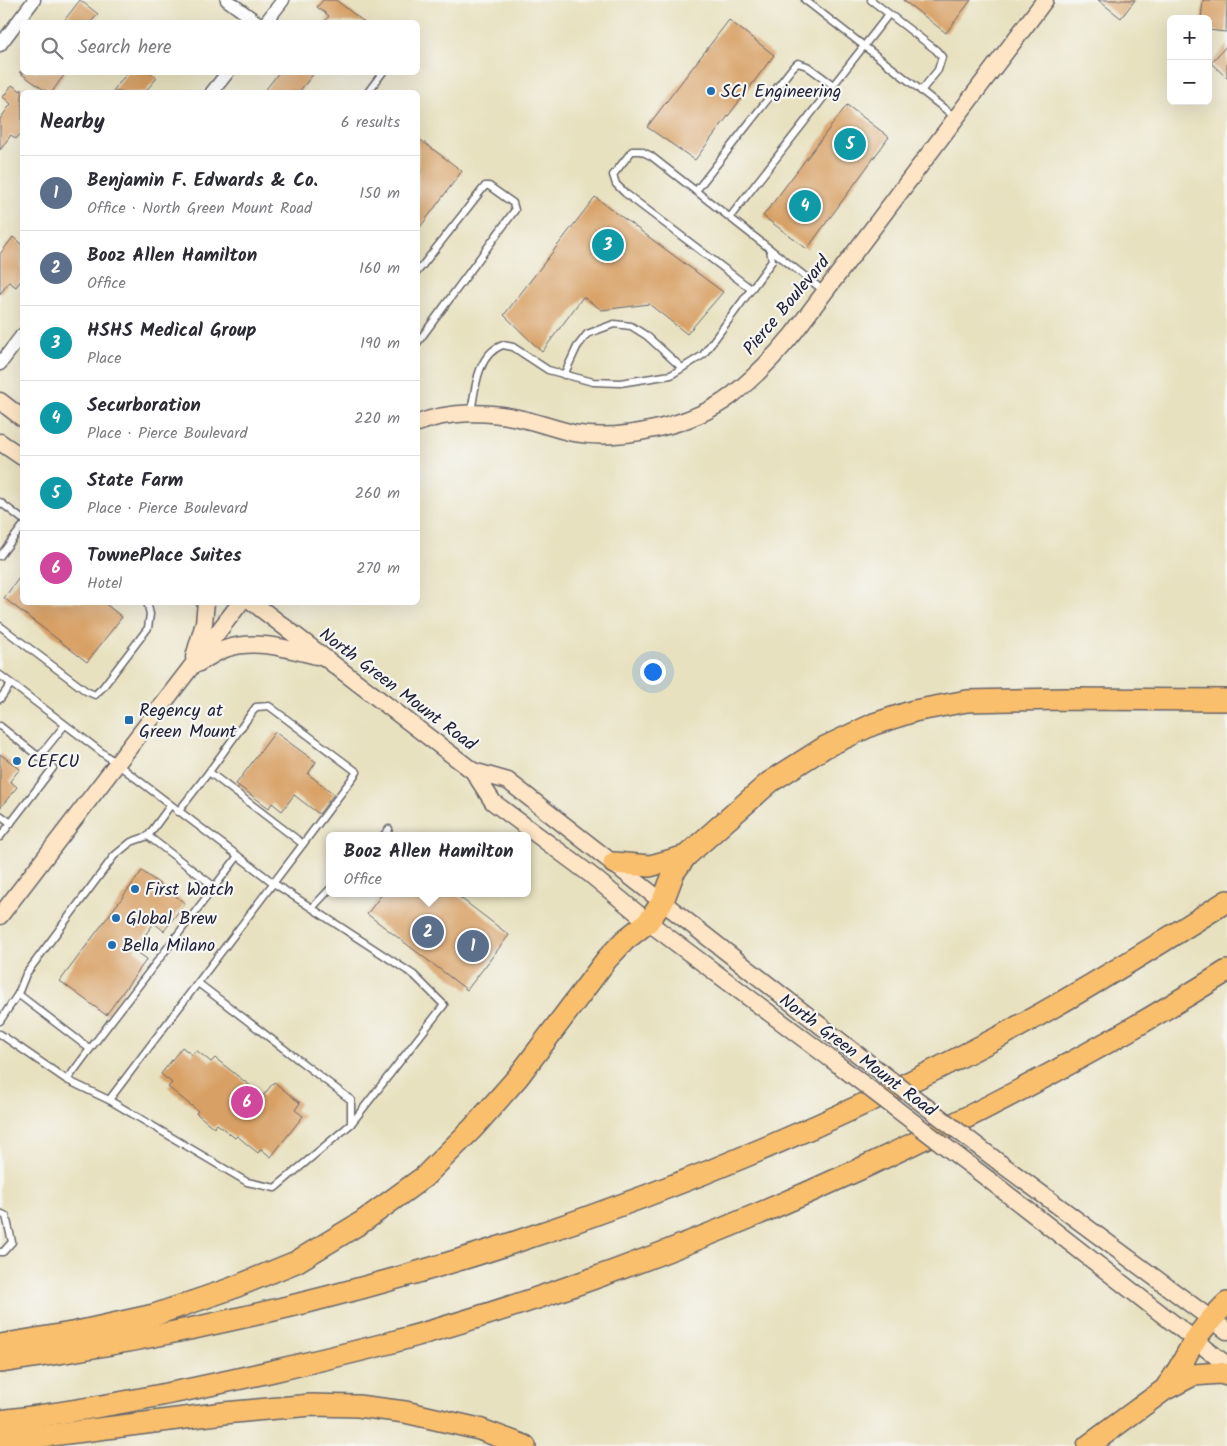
<!DOCTYPE html>
<html lang="en">
<head>
<meta charset="utf-8">
<style>
	:root { --surface:#fff; --page:#f2f2f3; --text:#2b2b33; --muted:#7c7c81; --line:#e1e1e2; --accent:#1f6fb2 }
	body { margin:0; font-family:Kalam,sans-serif; background:var(--page); color:var(--text) }
	.controls { position:absolute; right:15px; top:15px; display:grid; overflow:hidden; border-radius:8px; box-shadow:0 5px 20px #0002 }
	.controls button { width:45px; height:45px; display:grid; place-items:center; padding:0; border:0; border-bottom:1px solid var(--line); background:var(--surface); color:var(--text); font:25px sans-serif }
	.you { position:absolute; left:652px; top:671px; width:18px; height:18px; margin:-12px; border:4px solid #fff; border-radius:50%; background:#1a73e8; box-shadow:0 0 0 8px #1a73e833 }
	.badge { display:grid; place-items:center; width:32px; height:32px; border-radius:50%; background:var(--accent); color:#fff; font-size:16px; font-weight:700 }
	.pin { position:absolute; translate:-50% -50%; border:2px solid #fff; box-shadow:0 1px 5px #0006 }
	.popup { position:absolute; left:326px; top:832px; width:205px; height:65px; box-sizing:border-box; display:grid; place-content:center; border-radius:8px; background:var(--surface); filter:drop-shadow(0 1px 4px #0005); font-size:16px; white-space:nowrap; color:var(--muted) }
	.popup b { font-size:19px; color:var(--text) }
	.popup::after { content:''; position:absolute; left:50%; top:100%; margin-left:-10px; border:10px solid transparent; border-top-color:var(--surface) }
	.list { margin:0; padding:0; list-style:none }
	h2 { display:flex; justify-content:space-between; align-items:center; height:65px; margin:0; padding:0 20px; font-size:21px }
	h2 small { font-size:16px; font-weight:400; color:var(--muted) }
	.list li { display:grid; grid-template-columns:32px 1fr auto; gap:15px; align-items:center; box-sizing:border-box; height:75px; padding:0 20px; border-top:1px solid var(--line) }
	.list b { display:block; font-size:19px; white-space:nowrap }
	.list p { margin:0; font-size:16px; white-space:nowrap; color:var(--muted) }
	.list em { font-size:16px; font-style:normal; color:var(--muted) }
	.icon { flex:none; width:28px; height:28px; fill:none; stroke:currentColor; stroke-width:2; stroke-linecap:round; stroke-linejoin:round }
	.map { position:relative; flex:none; width:1227px; height:1446px; overflow:hidden }
	.search { position:absolute; background:var(--surface); box-shadow:0 5px 20px #0002; left:20px; top:20px; width:400px; height:55px; display:flex; align-items:center; gap:12px; box-sizing:border-box; padding:0 18px; border-radius:8px; color:var(--muted); font-size:19px }
	.panel { position:absolute; background:var(--surface); box-shadow:0 5px 20px #0002; left:20px; top:90px; width:400px; height:515px; border-radius:8px }
	.map>svg:first-child { display:block }
	.building { fill:#d8a065 }
	.lines { fill:none; stroke-linecap:round; stroke-linejoin:round }
	.lane-casing { stroke:#67656a; stroke-width:9 }
	.street-casing { stroke:#67656a; stroke-width:15 }
	.secondary-casing { stroke:#67656a; stroke-width:19 }
	.highway-casing { stroke:#67656a; stroke-width:24 }
	.lane { stroke:#fff; stroke-width:6 }
	.street { stroke:#fff; stroke-width:12 }
	.secondary { stroke:#fde5c5; stroke-width:16 }
	.highway { stroke:#f9bf6d; stroke-width:21 }
	.secondary-bridge-casing { stroke:#67656a; stroke-width:19; stroke-linecap:butt }
	.secondary-bridge { stroke:#fde5c5; stroke-width:16 }
	.poi-dot { fill:#1f6fb2; stroke:#f6f6f2; stroke-width:2 }
	.labels { text-anchor:middle; stroke-width:4.5; stroke-linejoin:round; paint-order:stroke }
	.poi-label { font-size:18px; fill:#22223b; stroke:#f6f6f2; text-anchor:start }
	.street-label { font-size:18px; fill:#22223b; stroke:#f6f6f2 }
</style>
</head>
<body>
<div class="map">
<svg width="1227" height="1446" viewBox="0 0 1227 1446">
	<rect width="100%" height="100%" fill="#f6f6f2"/>
	<filter id="ink" filterUnits="userSpaceOnUse"><feTurbulence type="fractalNoise" baseFrequency=".02" numOctaves="2"/><feDisplacementMap in="SourceGraphic" scale="10" xChannelSelector="R" yChannelSelector="G"/><feConvolveMatrix kernelMatrix="1 2 1 2 8 2 1 2 1" color-interpolation-filters="sRGB"/></filter>
	<filter id="wash" filterUnits="userSpaceOnUse"><feTurbulence type="fractalNoise" baseFrequency=".0096" numOctaves="4" result="noise"/><feDisplacementMap in="SourceGraphic" scale="20" xChannelSelector="R" yChannelSelector="G"/><feGaussianBlur stdDeviation="1.12" result="paint"/><feColorMatrix in="noise" values="0 0 0 0 0 0 0 0 0 0 0 0 0 0 0 0 0 1.4 0 .05"/><feComposite in="paint" operator="in"/></filter>
	<g filter="url(#wash)">
		<rect width="100%" height="100%" fill="#e8e1c0"/>
		<g id="blocks">
			<g class="building">
				<path d="M80,0L98,14L91,22H63Z"/>
				<path d="M323,0H336L364,22H324L329,16L317,7Z"/>
				<path d="M903,0H971L946,33Z"/>
				<path d="M1098,0H1135L1121,18Z"/>
				<path d="M1203,0H1227L1226,32L1208,30V19H1201Z"/>
				<path d="M729,20L774,55L695,160L647,127Z"/>
				<path d="M1227,45V78L1211,63Z"/>
				<path d="M19,72H66L52,92H47Z"/>
				<path d="M128,72H150L157,78L145,92H112Z"/>
				<path d="M279,72H315L299,92H264Z"/>
				<path d="M12,85L21,91L22,89V132L16,139L11,135L0,150V119L11,104L3,97Z"/>
				<path d="M847,105L889,137L807,249L763,216Z"/>
				<path d="M418,138L462,171L418,230Z"/>
				<path d="M595,197L723,292L687,334L649,304L602,310L583,297L542,352L504,315Z"/>
				<path d="M13,237L22,245V279L16,287L9,282L0,294V254Z"/>
				<path d="M22,574V602H103L122,617L87,662L4,598Z"/>
				<path d="M275,732L316,762L308,774L334,794L319,814L294,795L282,811L272,803L269,808L236,784Z"/>
				<path d="M0,754L20,769L10,781L17,787L0,808Z"/>
				<path d="M142,871L185,903L164,931L154,923L134,950L147,959L106,1015L60,981Z"/>
				<path d="M383,893H454L509,935L467,990L367,914Z"/>
				<path d="M182,1047L192,1055L196,1050L211,1062L215,1058L263,1096L274,1082L300,1103L295,1110L303,1116L271,1157L261,1149L258,1153L237,1136L235,1138L217,1124L214,1128L196,1113L198,1111L168,1087L172,1083L161,1074Z"/>
			</g>
		</g>
	</g>
	<g filter="url(#ink)">
		<use href="#blocks" fill-opacity="0" stroke="#67656a" stroke-width="1"/>
		<g class="lines">
			<g class="lane-casing">
				<g id="lane">
					<path d="M805,0L955,117"/>
					<path d="M871,0L936,50L942,57L938,70L921,91"/>
					<path d="M368,92L383,72"/>
					<path d="M696,191L793,67L798,63L807,66L833,85"/>
					<path d="M730,217L889,14"/>
					<path d="M770,249L824,291"/>
					<path d="M418,271L485,186H489L513,203L515,210L418,342"/>
					<path d="M564,375L577,347L587,334L614,324L631,326L647,336L682,368"/>
					<path d="M471,413C475,389 477,354 503,345L513,347L548,370L593,382L620,383L671,375L703,355L772,261L770,249L651,156L641,151H632L613,175L616,184L625,193L751,289"/>
					<path d="M0,502L22,519"/>
					<path d="M0,556L22,527"/>
					<path d="M0,626L86,691L95,695L103,687L148,628L150,614L147,602"/>
					<path d="M0,675L275,884L414,975L444,1005L351,1124"/>
					<path d="M0,699L11,684"/>
					<path d="M0,726L53,768L0,837"/>
					<path d="M39,757L64,726"/>
					<path d="M209,772L256,707L269,706L357,772L303,844"/>
					<path d="M178,812L209,772L303,844L109,1100L247,1182L275,1188L351,1124V1100L198,983"/>
					<path d="M0,815L11,823"/>
					<path d="M148,836L215,887"/>
					<path d="M383,836L389,829"/>
					<path d="M313,907L329,890"/>
					<path d="M18,994L90,1049L67,1080"/>
					<path d="M0,1021L18,994L26,974L114,856L131,842L148,836L170,806"/>
					<path d="M0,1034L67,1080L109,1100"/>
					<path d="M90,1049L238,856"/>
					<path d="M0,1213L6,1216L12,1242L3,1252H0"/>
				</g>
			</g>
			<g class="street-casing">
				<g id="street">
					<path d="M227,0L257,22"/>
					<path d="M266,22L283,0"/>
					<path d="M0,45L34,0"/>
					<path d="M212,92L228,72"/>
					<path d="M0,364L22,335"/>
				</g>
			</g>
			<g class="secondary-casing">
				<g id="secondary">
					<path d="M0,401L22,418"/>
					<path d="M418,423C449,411 486,411 518,418C537,422 555,429 573,433C621,442 693,425 731,396C754,378 775,356 793,334L1045,0"/>
					<path d="M0,442L22,457"/>
					<path d="M252,602L473,771L493,802L591,875L648,922L832,1060"/>
					<path d="M194,657L204,623L206,602"/>
					<path d="M197,664C207,659 217,651 228,648C257,639 288,649 317,656"/>
					<path d="M473,771L508,781L844,1044"/>
					<path d="M0,916L241,602"/>
					<path d="M1000,1163L1227,1331"/>
					<path d="M988,1179L1227,1365"/>
				</g>
			</g>
			<g class="highway-casing">
				<g id="highway">
					<path d="M614,863L650,866L686,856"/>
					<path d="M0,1345L77,1332L154,1315L230,1289L296,1262L362,1222L424,1177L473,1128L518,1077L607,959L625,940L648,922L663,901L674,872L686,856L770,782L825,747L874,724L914,711L967,701L1065,699L1227,700"/>
					<path d="M0,1362C349,1313 687,1201 999,1037C1077,995 1152,949 1227,901"/>
					<path d="M1167,1386C1179,1371 1184,1358 1194,1342C1203,1327 1215,1315 1227,1303"/>
					<path d="M0,1421C92,1410 183,1392 273,1371C312,1362 351,1353 389,1343C551,1299 708,1239 860,1169C987,1110 1110,1045 1227,971"/>
					<path d="M0,1440L28,1438L224,1413L311,1405L358,1406L405,1412L479,1429L525,1446"/>
					<path d="M1088,1446L1164,1390L1193,1375L1220,1373L1227,1375"/>
				</g>
			</g>
			<use href="#lane" class="lane"/>
			<use href="#street" class="street"/>
			<use href="#secondary" class="secondary"/>
			<use href="#highway" class="highway"/>
			<g class="secondary-bridge-casing">
				<g id="secondary-bridge">
					<path d="M844,1044L1000,1163"/>
					<path d="M832,1060L988,1179"/>
				</g>
			</g>
			<use href="#secondary-bridge" class="secondary-bridge"/>
		</g>
	</g>
	<g class="poi-dot">
		<circle cx="711" cy="91" r="5"/>
		<rect x="124" y="715" width="10" height="10" rx="2.5"/>
		<circle cx="17" cy="761" r="5"/>
		<circle cx="135" cy="889" r="5"/>
		<circle cx="116" cy="918" r="5"/>
		<circle cx="112" cy="945" r="5"/>
	</g>
	<g class="labels">
		<g class="poi-label">
			<text x="721" y="97">SCI Engineering</text>
			<text x="139" y="716">Regency at<tspan x="139" dy="21">Green Mount</tspan></text>
			<text x="27" y="767">CEFCU</text>
			<text x="145" y="895">First Watch</text>
			<text x="126" y="924">Global Brew</text>
			<text x="122" y="951">Bella Milano</text>
		</g>
		<g class="street-label">
			<text transform="translate(786 305) rotate(-50)" y="6">Pierce Boulevard</text>
			<text transform="translate(398 689) rotate(37)" y="6">North Green Mount Road</text>
			<text transform="translate(858 1055) rotate(37)" y="6">North Green Mount Road</text>
		</g>
	</g>
</svg>
<div class="controls">
<button>+</button>
<button>−</button>
</div>
<div class="you"></div>
<div class="pin badge" style="left:473px;top:946px;background:#5c6f8a">1</div>
<div class="pin badge" style="left:428px;top:932px;background:#5c6f8a">2</div>
<div class="popup"><b>Booz Allen Hamilton</b>Office</div>
<div class="pin badge" style="left:608px;top:245px;background:#0f9aa8">3</div>
<div class="pin badge" style="left:805px;top:206px;background:#0f9aa8">4</div>
<div class="pin badge" style="left:850px;top:144px;background:#0f9aa8">5</div>
<div class="pin badge" style="left:247px;top:1102px;background:#d1479c">6</div>
<div class="search"><svg class="icon" aria-label="search" viewBox="0 0 24 24"><circle cx="10" cy="10" r="6"/><path d="M15 15l6 6"/></svg>Search here</div>
<section class="panel">
<h2>Nearby<small>6 results</small></h2>
<ul class="list">
<li><span class="badge" style="background:#5c6f8a">1</span><div><b>Benjamin F. Edwards &amp; Co.</b><p>Office · North Green Mount Road</p></div><em>150 m</em></li>
<li><span class="badge" style="background:#5c6f8a">2</span><div><b>Booz Allen Hamilton</b><p>Office</p></div><em>160 m</em></li>
<li><span class="badge" style="background:#0f9aa8">3</span><div><b>HSHS Medical Group</b><p>Place</p></div><em>190 m</em></li>
<li><span class="badge" style="background:#0f9aa8">4</span><div><b>Securboration</b><p>Place · Pierce Boulevard</p></div><em>220 m</em></li>
<li><span class="badge" style="background:#0f9aa8">5</span><div><b>State Farm</b><p>Place · Pierce Boulevard</p></div><em>260 m</em></li>
<li><span class="badge" style="background:#d1479c">6</span><div><b>TownePlace Suites</b><p>Hotel</p></div><em>270 m</em></li>
</ul>
</section>
</div>
</body>
</html>
